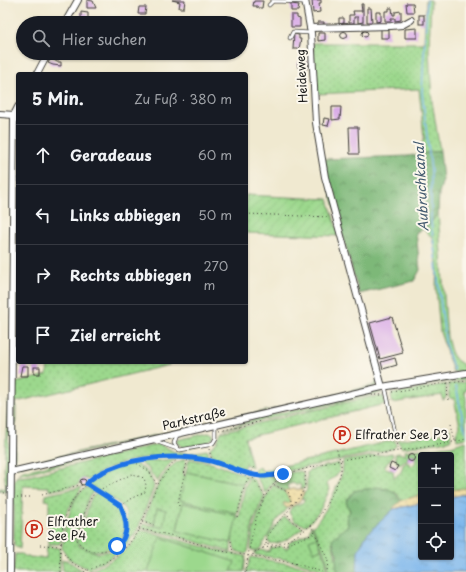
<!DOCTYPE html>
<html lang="de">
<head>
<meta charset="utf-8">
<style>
	:root { --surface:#171b24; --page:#20242c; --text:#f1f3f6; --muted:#9ea1a6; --line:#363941 }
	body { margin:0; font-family:"Playpen Sans",sans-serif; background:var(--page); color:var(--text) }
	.controls { position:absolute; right:12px; bottom:12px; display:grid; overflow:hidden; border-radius:4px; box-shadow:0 1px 3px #0004 }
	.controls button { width:36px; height:36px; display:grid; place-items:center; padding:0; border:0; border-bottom:1px solid var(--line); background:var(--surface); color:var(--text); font:20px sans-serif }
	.stop { position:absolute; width:12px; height:12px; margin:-9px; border:3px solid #1a73e8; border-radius:50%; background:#fff }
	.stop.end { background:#1a73e8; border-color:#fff; box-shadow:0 1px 4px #0008 }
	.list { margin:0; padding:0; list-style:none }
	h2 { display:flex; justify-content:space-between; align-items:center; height:52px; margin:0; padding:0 16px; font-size:17px }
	h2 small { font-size:13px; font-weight:400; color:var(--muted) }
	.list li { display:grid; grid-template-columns:26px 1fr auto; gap:12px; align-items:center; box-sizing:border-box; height:60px; padding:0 16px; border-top:1px solid var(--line) }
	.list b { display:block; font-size:15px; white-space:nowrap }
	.list em { font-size:13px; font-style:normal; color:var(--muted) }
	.icon { flex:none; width:22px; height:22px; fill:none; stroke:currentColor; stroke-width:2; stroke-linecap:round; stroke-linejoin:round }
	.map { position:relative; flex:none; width:466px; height:572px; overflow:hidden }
	.search { position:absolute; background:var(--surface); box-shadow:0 1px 3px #0004; left:16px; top:16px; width:232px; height:44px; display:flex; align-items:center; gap:10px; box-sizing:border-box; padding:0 14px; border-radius:22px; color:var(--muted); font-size:15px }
	.panel { position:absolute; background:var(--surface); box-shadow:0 1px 3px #0004; left:16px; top:72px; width:232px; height:292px; border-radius:4px }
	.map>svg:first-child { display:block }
	.grass { fill:url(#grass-dots); stroke:#5c7a54 }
	.forest { fill:url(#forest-crowns); stroke:#4c6a4a }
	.sand { fill:url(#sand-dots); stroke:#857b5d }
	.garden { fill:url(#garden-furrows); stroke:#5c7a54 }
	.pitch { fill:#9cd88d; stroke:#5c7a54 }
	.water { fill:url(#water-ripples); stroke:#4c6984 }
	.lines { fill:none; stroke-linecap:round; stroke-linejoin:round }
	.stream { stroke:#7bb6ec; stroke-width:1.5 }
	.building { fill:#d9abe7 }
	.service-casing { stroke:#3c3b37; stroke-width:4.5 }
	.minor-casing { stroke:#3c3b37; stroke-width:8 }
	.path { stroke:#3c3b37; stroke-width:1; stroke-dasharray:1 3; stroke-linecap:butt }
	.service { stroke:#fff; stroke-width:3 }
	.minor { stroke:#fff; stroke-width:6 }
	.route { stroke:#1a73e8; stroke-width:5 }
	.labels { text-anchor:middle; stroke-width:4; stroke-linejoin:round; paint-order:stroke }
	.street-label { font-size:12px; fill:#1c1c1c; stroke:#fbf7ec }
	.poi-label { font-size:12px; fill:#1c1c1c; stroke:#fbf7ec; text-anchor:start }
	.water-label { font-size:13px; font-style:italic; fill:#425a6f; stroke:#fbf7ec }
</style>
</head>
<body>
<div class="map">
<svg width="466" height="572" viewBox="0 0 466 572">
	<defs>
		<pattern id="grass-dots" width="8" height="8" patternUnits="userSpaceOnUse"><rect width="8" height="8" fill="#9cd88d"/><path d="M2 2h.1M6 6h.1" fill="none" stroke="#86b979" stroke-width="1.8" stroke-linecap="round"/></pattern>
		<pattern id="forest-crowns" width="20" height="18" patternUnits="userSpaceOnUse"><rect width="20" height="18" fill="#7db878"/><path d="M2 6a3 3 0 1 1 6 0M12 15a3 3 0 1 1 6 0" fill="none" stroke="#669562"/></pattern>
		<pattern id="sand-dots" width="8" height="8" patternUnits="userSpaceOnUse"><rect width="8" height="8" fill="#eeda9e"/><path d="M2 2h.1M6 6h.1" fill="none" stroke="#ccba88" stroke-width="1.8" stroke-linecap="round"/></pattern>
		<pattern id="garden-furrows" width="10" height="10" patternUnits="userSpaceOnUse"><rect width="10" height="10" fill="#9cd88d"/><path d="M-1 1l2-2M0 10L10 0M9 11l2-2" fill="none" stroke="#86b979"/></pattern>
		<pattern id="water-ripples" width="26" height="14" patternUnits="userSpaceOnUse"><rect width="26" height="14" fill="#7bb6ec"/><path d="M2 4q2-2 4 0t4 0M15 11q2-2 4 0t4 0" fill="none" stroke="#6493be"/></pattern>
	</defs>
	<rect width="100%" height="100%" fill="#fbf7ec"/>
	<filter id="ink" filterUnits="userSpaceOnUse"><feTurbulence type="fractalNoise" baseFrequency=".025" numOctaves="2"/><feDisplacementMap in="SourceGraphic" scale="8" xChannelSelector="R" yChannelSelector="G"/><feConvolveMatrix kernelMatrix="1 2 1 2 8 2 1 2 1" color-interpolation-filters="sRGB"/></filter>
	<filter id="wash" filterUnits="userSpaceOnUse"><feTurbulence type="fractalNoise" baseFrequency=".012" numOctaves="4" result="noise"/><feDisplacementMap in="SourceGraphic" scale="16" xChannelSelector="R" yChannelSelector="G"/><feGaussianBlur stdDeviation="0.9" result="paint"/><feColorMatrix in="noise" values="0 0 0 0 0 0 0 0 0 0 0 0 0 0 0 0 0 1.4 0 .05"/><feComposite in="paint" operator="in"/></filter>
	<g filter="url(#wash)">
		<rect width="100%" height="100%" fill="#f0e9d0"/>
		<g class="grass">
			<path d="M426,0H431L429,50L432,101L440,151L418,154L424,138L419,89L317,94L313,43H424Z"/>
			<path d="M438,212L447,337C451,351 451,359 466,366V371L453,372L440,332L436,288L437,264L432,237L423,229L428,227Z"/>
			<path d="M14,292H18V318L14,319Z"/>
			<path d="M48,362H169V365L16,402L15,462L19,465L301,403L374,385L377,381L378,376L377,386L17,467L13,461L15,383L47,375Z"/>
			<path d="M466,376V380L439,382L391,391L396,387Z"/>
			<path d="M466,382V391H464L466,398V438L457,440L456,433L460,426L454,399L449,398L448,384Z"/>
			<path d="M446,384V398L443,400L442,395L392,403L391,394Z"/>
			<path d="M379,391L382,393L370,395L224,429L261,417Z"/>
			<path d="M384,396L385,404L245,438L252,467L245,464L243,470L213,459L210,448L217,442L221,432L370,397Z"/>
			<path d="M8,401L9,482L8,490L6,492L0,490V488L6,489L4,468Z"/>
			<path d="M450,428L451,439L448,441L402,448L397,440L447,433L446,429Z"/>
			<path d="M208,433L213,434V438L209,442L184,448L177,443V440Z"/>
			<path d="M395,440L396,446L392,449L278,473L262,475L254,473L255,468L260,467L262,471Z"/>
			<path d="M466,441V488L451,490V455H421V495L402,500L395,492L381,488L354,491L346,502L350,512L347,516L348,525L332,542C335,552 337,562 338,572H328L327,560L313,526C324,517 337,488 342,473C343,469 343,465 343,461L392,453L393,456L384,467L393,471L394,478L401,472L403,465L407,462L412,466L416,462L414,454L407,456L408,459L399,464L396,461L395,454L399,453L405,455V451L451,446Z"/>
			<path d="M143,443H152L17,475L23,471Z"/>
			<path d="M159,444L175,452L186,453V456C179,458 170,456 162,456C135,458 111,464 89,480L83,478L78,485L49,491V487L23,486L20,549L14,546V484L16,477L29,476Z"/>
			<path d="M206,450L208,451L210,460L189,457L188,454Z"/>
			<path d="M175,459L165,469L157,482L148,469L139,462Z"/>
			<path d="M185,459H186L183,475L186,476L180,500L237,513V516L183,503L177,530L231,543V552L173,535L141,528L143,524L163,527L157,509L154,524L144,521C151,501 161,465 185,459Z"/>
			<path d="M189,459L208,462L249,476L243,484L186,472Z"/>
			<path d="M132,463C143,466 152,474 154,487L138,529L126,546L122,542C127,533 130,511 120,504C111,497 98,492 89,484L112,469Z"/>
			<path d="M339,463C342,473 336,477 328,481L327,485L330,489L319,512L308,524L304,525L294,521L289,512L292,507L304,502V499L301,498L307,490V472L309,470Z"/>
			<path d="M301,471L303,473L305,486L303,489H301L300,484L296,485L293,483L287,485L288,489L286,491L274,484L288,473Z"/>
			<path d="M256,476H279L273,482L265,493Z"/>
			<path d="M250,477L254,480L264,496L253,523L248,552L246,554L235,551L232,539L236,518H239L245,486Z"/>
			<path d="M273,485L285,492L290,501L285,507L288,508L277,520L261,548L255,551L251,550C251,528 261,504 273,485Z"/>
			<path d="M82,487L66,513L60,544H49V501L45,500V495Z"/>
			<path d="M89,487L94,490L87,502L83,520L74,535L75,539L80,547L98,553L111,551L120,546L122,550L105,561L88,569L69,559L62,548C64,531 71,492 89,487Z"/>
			<path d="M97,493C104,495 119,506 122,514C137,554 82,560 77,539C76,534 81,530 83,526C89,514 85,501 97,493Z"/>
			<path d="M284,517L303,528C293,535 282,546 269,543L268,536Z"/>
			<path d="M311,525L317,537L310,541L314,552L321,549L326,560V572C304,562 280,558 255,555V552L262,550L269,552L271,548L282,546L284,548H288L289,543L309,533Z"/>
			<path d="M140,530C176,537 210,551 246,556L244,572H231L234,562L161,537L148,572H99L96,570L95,572H87C108,563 131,552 140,530Z"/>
			<path d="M47,546L60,548V572H13L15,554H22L26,557L46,558Z"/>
			<path d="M251,557L302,566L320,572H246Z"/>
			<path d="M62,560H67L83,571L63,572Z"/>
		</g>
		<g class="forest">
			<path d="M440,151L443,180L439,193L438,212L428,227L416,232L420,270L414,281L359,294L327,179L324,159L408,156Z"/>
			<path d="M378,487L384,489L387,488L394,492L402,502L393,508L394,509L367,534L357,567V572H338L336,566L337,555L332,539L348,525L347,516L350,511L346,502L354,491C362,488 369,490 378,487Z"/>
		</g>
		<g class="sand">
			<path d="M466,488V494L451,497V490Z"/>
			<path d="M292,489H301L304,493L299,502L288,508L285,507L283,503H288L290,501L284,491Z"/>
			<path d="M421,495V503L394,509L393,508L402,500Z"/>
		</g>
		<g class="garden">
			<path d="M246,195L328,199L339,236L246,233Z"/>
			<rect x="14" y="261" width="4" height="31"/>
		</g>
		<g class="pitch">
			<path d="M186,472L243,484L237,513L180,500Z"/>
			<path d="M183,503L237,516L231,543L177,531Z"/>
			<path d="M157,508L166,510L163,527L154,526Z"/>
			<path d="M160,537L235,562L231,572H148Z"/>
			<path d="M317,537L321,549L314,552L309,540Z"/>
		</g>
		<path class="water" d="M466,494V572H357L358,551L367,534L394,509L421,503V557H451V497Z"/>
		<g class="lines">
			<g class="stream">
				<path d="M427,0L422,92L431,171V222L446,347L454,370"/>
				<path d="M456,386L466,435"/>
			</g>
		</g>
		<g id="blocks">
			<g class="building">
				<path d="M87,0L93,1L96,8H87Z"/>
				<path d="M172,0H185L184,8H179L180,2Z"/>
				<path d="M312,0H321V3H319L320,12L313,13Z"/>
				<path d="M254,1H263L262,8H257V6H253Z"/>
				<path d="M406,3H413L414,12H407Z"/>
				<path d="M291,4L299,5L298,11H291Z"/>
				<path d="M361,4H363V22L358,23V17H354V23H349V15H354L353,11H362Z"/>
				<path d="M139,7H146L145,14H138Z"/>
				<path d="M367,8H371L372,22H367Z"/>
				<path d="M389,8H392L393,15H395V12L401,11V20L395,21V18H391V21H385V11H389Z"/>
				<path d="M81,12L88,13V20H81Z"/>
				<path d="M376,12H381V21L376,22Z"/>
				<path d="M291,15H297V18L300,19V27H291Z"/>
				<rect x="419" y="15" width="5" height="9"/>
				<path d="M339,18H344V23L339,24Z"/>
				<path d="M318,22H324V24L318,25Z"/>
				<path d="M417,28V38H405V29Z"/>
				<rect x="381" y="29" width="8" height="9"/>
				<circle cx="365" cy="34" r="3"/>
				<circle cx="344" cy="35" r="3.5"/>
				<path d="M318,33H325V40L318,41Z"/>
				<path d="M294,34L299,35V39H301L299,49H293Z"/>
				<path d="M51,58L57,62H61V66L53,65L48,63Z"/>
				<circle cx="303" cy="65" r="5.5"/>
				<path d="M332,107H341L340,119L332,120Z"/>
				<path d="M324,118L330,119L328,126L323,125Z"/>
				<path d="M349,127H358L359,154H350Z"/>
				<path d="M392,317L403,353L380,359L370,323Z"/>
				<path d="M395,358L397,365L383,369L381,362Z"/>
				<path d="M22,366H28V376H20Z"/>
				<rect x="34" y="367" width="6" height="7"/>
				<circle cx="411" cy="458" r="3.5"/>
				<path d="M391,463L398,466L395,471L389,468Z"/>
				<circle cx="83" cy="482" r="3"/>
			</g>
		</g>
	</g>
	<g filter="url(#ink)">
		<use href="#blocks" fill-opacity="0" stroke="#3c3b37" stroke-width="1"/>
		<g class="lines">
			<g class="service-casing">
				<g id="service">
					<path d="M269,5L273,1L305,2"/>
					<path d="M290,38L293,32L311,33"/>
					<path d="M385,386L395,433"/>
					<path d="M177,435L174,443L178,449"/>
					<path d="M155,441L180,450L208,445L213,443L216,438V426"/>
				</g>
			</g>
			<g class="minor-casing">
				<g id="minor">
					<path d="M305,0L311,33L316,123L325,177L382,387"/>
					<path d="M65,23L78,0"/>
					<path d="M310,28L391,26L402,25L411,20"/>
					<path d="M37,74L48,53"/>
					<path d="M0,114L14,115"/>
					<path d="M11,472L382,387L466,373"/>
					<path d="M10,572L14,115L18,107"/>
				</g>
			</g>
			<g class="path">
				<path d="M246,214L329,217"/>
				<path d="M447,383L448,402"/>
				<path d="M392,392L439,384L466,381"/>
				<path d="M372,395H383"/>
				<path d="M451,424L455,441"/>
				<path d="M220,431L262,421"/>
				<path d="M395,436L398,451"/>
				<path d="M209,449L212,461"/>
				<path d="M186,475H184L188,458L187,454"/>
				<path d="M251,475L265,496"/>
				<path d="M158,484L172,464L179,458"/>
				<path d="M87,485L121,506L127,528L121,543L125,548"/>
				<path d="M0,492L5,493"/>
				<path d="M42,495L80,485L83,486"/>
				<path d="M17,497H30"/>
				<path d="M292,505C305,492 306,487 305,469"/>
				<path d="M179,506L178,503L184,475"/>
				<path d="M288,515L292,521L303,529"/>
				<path d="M237,517L245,484L255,466"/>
				<path d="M142,522L154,525"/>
				<path d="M311,525L328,560L327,572"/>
				<path d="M139,529L170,535L221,551L294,563L322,572"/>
				<path d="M75,536C84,556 105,554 121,543"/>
				<path d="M231,541L233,553"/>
				<path d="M61,543L78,532L83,521L86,506L95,492L132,474L144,478L146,485L145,492L130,499L121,506"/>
				<path d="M266,544C267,527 285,519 292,505L289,493L273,484"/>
				<path d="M40,545L60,546"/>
				<path d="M263,548L285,545L316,533"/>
				<path d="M61,551L74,564L87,570"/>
				<path d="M253,555V553L263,548L266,544C279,550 311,528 318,517C325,508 340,481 341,470C342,462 338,455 336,447"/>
				<path d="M61,572C60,554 60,535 65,518C82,463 149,452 199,459C222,463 244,477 267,476C292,474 316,465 341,460C382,452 425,449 466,439"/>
				<path d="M84,572C137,550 137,534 157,485L149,471L133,461"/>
				<path d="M245,572C252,537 255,500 282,475"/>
			</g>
			<use href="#service" class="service"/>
			<use href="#minor" class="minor"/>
		</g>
	</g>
	<g class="lines" filter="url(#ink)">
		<path class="route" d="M117,546C130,535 127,521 121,506L87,484C90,478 102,472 109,469C139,456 179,454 211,461C228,465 244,475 261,476C268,476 276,475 283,474"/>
	</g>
	<defs>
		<g id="parking-ring" transform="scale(0.9)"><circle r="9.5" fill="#fbf7ec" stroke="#c8321e" stroke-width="1.5"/><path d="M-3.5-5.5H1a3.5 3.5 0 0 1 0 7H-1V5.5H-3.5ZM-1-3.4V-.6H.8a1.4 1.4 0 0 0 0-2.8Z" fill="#c8321e"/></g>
	</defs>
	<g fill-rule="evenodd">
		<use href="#parking-ring" x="342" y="435"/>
		<use href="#parking-ring" x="34" y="529"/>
	</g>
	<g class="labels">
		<g class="street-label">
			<text transform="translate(302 76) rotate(-93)" y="4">Heideweg</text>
			<text transform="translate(194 419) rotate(-13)" y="4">Parkstraße</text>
		</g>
		<g class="poi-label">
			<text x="355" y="439">Elfrather See P3</text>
			<text x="47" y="526">Elfrather<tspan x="47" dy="14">See P4</tspan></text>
		</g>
		<g class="water-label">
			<text transform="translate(421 187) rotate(-93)" y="5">Aubruchkanal</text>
		</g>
	</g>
</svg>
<div class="controls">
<button>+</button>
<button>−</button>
<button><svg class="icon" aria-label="locate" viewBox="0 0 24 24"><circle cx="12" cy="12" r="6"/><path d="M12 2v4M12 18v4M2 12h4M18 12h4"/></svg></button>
</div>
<div class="stop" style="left:117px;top:546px"></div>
<div class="stop end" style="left:283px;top:474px"></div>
<div class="search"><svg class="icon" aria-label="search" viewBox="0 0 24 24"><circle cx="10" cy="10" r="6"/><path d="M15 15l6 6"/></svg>Hier suchen</div>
<section class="panel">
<h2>5 Min.<small>Zu Fuß · 380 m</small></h2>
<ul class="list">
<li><svg class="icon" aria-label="ahead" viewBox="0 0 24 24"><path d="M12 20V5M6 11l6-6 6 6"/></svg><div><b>Geradeaus</b></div><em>60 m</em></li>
<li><svg class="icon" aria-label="left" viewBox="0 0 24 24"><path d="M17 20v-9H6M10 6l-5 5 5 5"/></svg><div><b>Links abbiegen</b></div><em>50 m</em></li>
<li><svg class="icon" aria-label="right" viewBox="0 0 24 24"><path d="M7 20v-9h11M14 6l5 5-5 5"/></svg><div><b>Rechts abbiegen</b></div><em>270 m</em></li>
<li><svg class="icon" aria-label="arrive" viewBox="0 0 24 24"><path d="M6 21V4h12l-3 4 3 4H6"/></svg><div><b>Ziel erreicht</b></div></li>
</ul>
</section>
</div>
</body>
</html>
